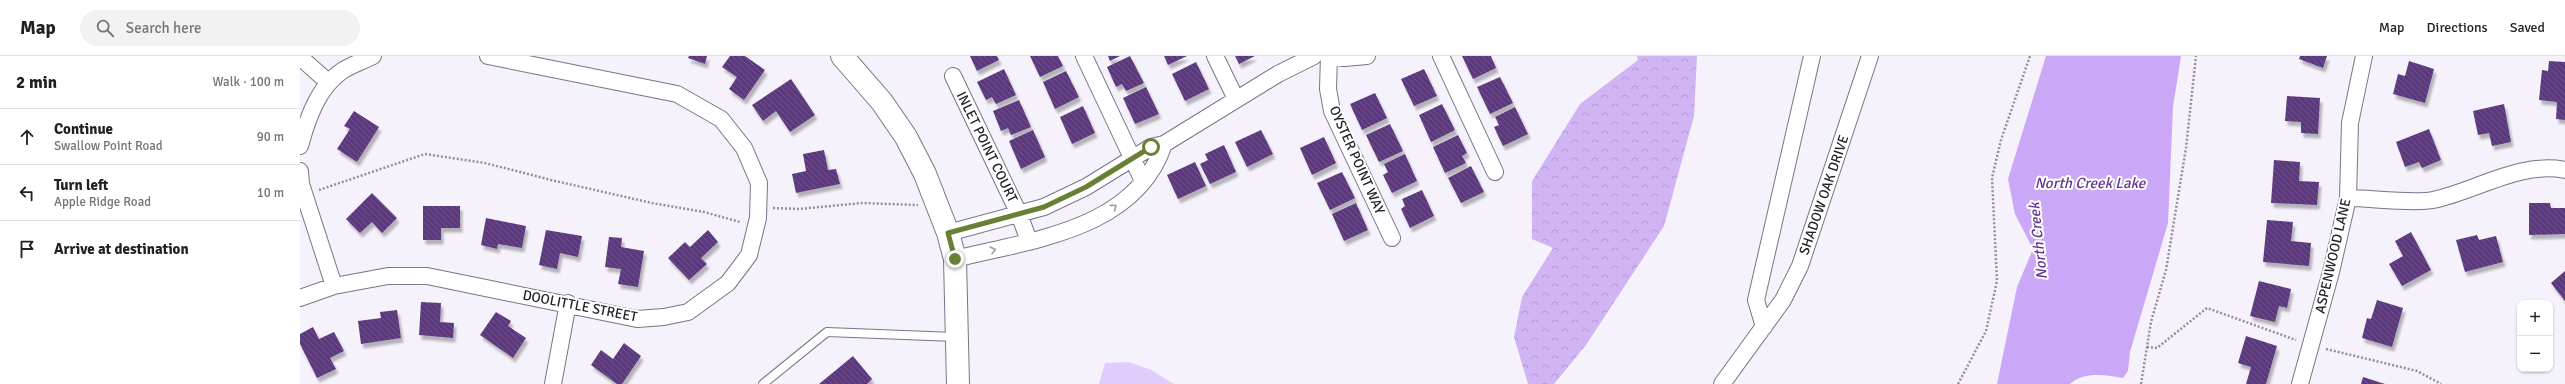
<!DOCTYPE html>
<html lang="en">
<head>
<meta charset="utf-8">
<style>
	body { margin:0; font-family:Signika,sans-serif; background:#f2f2f2; color:#202124 }
	.controls { position:absolute; right:12px; bottom:12px; display:grid; overflow:hidden; border-radius:8px; box-shadow:0 1px 3px #0004 }
	.controls button { width:36px; height:36px; display:grid; place-items:center; padding:0; border:0; border-bottom:1px solid #e0e0e0; background:#fff; color:#202124; font:20px sans-serif }
	.stop { position:absolute; width:12px; height:12px; margin:-9px; border:3px solid #688033; border-radius:50%; background:#fff }
	.stop.end { background:#688033; border-color:#fff; box-shadow:0 1px 4px #0008 }
	.list { margin:0; padding:0; list-style:none }
	h2 { display:flex; justify-content:space-between; align-items:center; height:52px; margin:0; padding:0 16px; font-size:17px }
	h2 small { font-size:13px; font-weight:400; color:#757577 }
	.list li { display:grid; grid-template-columns:26px 1fr auto; gap:12px; align-items:center; box-sizing:border-box; height:56px; padding:0 16px; border-top:1px solid #e0e0e0 }
	.list b { display:block; font-size:15px; white-space:nowrap }
	.list p { margin:0; font-size:13px; white-space:nowrap; color:#757577 }
	.list em { font-size:13px; font-style:normal; color:#757577 }
	.icon { flex:none; width:22px; height:22px; fill:none; stroke:currentColor; stroke-width:2; stroke-linecap:round; stroke-linejoin:round }
	.map { position:relative; flex:none; width:2265px; height:328px; overflow:hidden }
	header { display:flex; align-items:center; gap:24px; box-sizing:border-box; height:56px; padding:0 20px; background:#fff; border-bottom:1px solid #e0e0e0 }
	header strong { font-size:19px }
	nav { display:flex; gap:22px; margin-inline-start:auto; font-size:14px }
	.search { width:280px; height:36px; background:#f2f2f2; display:flex; align-items:center; gap:10px; box-sizing:border-box; padding:0 14px; border-radius:22px; color:#757577; font-size:15px }
	main { display:flex }
	aside { flex:1; background:#fff }
	.map>svg:first-child { display:block }
	.grass { fill:#e1cdfc }
	.forest { fill:url(#forest-crowns) }
	.water { fill:#cba7f7 }
	.building { fill:url(#building-back-hatch); filter:url(#shadow) }
	.lines { fill:none; stroke-linecap:round; stroke-linejoin:round }
	.lane-casing { stroke:#7c7289; stroke-width:10 }
	.street-casing { stroke:#7c7289; stroke-width:18 }
	.secondary-casing { stroke:#7c7289; stroke-width:24 }
	.path { stroke:#938f99; stroke-width:2.5; stroke-dasharray:2 2; stroke-linecap:butt }
	.lane { stroke:#fff; stroke-width:8 }
	.street { stroke:#fff; stroke-width:16 }
	.secondary { stroke:#fff; stroke-width:22 }
	.oneway { stroke:#9d9ca0 }
	.route { stroke:#688033; stroke-width:5 }
	.labels { text-anchor:middle; dominant-baseline:central; stroke-width:4; stroke-linejoin:round; paint-order:stroke }
	.street-label { font-size:14px; fill:#26222b; stroke:#fff }
	.water-label { font-size:15px; font-style:italic; fill:#643591; stroke:#fff }
</style>
</head>
<body>
<header>
<strong>Map</strong>
<div class="search"><svg class="icon" aria-label="search" viewBox="0 0 24 24"><circle cx="10" cy="10" r="6"/><path d="M15 15l6 6"/></svg>Search here</div>
<nav><a>Map</a><a>Directions</a><a>Saved</a></nav>
</header>
<main>
<aside>
<h2>2 min<small>Walk · 100 m</small></h2>
<ul class="list">
<li><svg class="icon" aria-label="ahead" viewBox="0 0 24 24"><path d="M12 20V5M6 11l6-6 6 6"/></svg><div><b>Continue</b><p>Swallow Point Road</p></div><em>90 m</em></li>
<li><svg class="icon" aria-label="left" viewBox="0 0 24 24"><path d="M17 20v-9H6M10 6l-5 5 5 5"/></svg><div><b>Turn left</b><p>Apple Ridge Road</p></div><em>10 m</em></li>
<li><svg class="icon" aria-label="arrive" viewBox="0 0 24 24"><path d="M6 21V4h12l-3 4 3 4H6"/></svg><div><b>Arrive at destination</b></div></li>
</ul>
</aside>
<div class="map">
<svg width="2265" height="328" viewBox="0 0 2265 328">
	<defs>
		<pattern id="forest-crowns" width="20" height="18" patternUnits="userSpaceOnUse"><rect width="20" height="18" fill="#d0b4f4"/><path d="M2 6a3 3 0 1 1 6 0M12 15a3 3 0 1 1 6 0" fill="none" stroke="#b29ad1"/></pattern>
		<pattern id="building-back-hatch" width="6" height="6" patternUnits="userSpaceOnUse"><rect width="6" height="6" fill="#5b397f"/><path d="M-1 5l2 2M0 0l6 6M5-1l2 2" fill="none" stroke="#6f538c"/></pattern>
		<filter id="shadow"><feDropShadow dx="2.5" dy="4.5" stdDeviation="1" flood-color="#0004"/></filter>
	</defs>
	<rect width="100%" height="100%" fill="#f6f2fc"/>
	<path class="grass" d="M829,306l22,8 23,14h-75l6,-21z"/>
	<path class="forest" d="M1337,0h60l-3,60 -30,110 -78,119 -32,39h-26l-14,-47 8,-40 31,-49 -21,-9v-58l48,-77 58,-44z"/>
	<path class="water" d="M1746,0h135l-8,51 -5,116 -38,129 -2,19 -5,7c-16,-3 -40,-7 -53,6h-73l20,-97 16,-38 -18,-35 -7,-35z"/>
	<path class="building" d="M389,0h18l-2,8 -17,-6z
		M430,0h15l20,14 -21,30 -15,-11 8,-12 -15,-10z
		M670,0h27l2,4 -22,11z
		M730,0h28l5,10 -23,11z
		M808,0h12l-10,5z
		M830,0l14,27 -18,8 -4,-7 -6,3 -9,-20z
		M864,0h23l-19,9z
		M935,0h20l-16,8z
		M1162,0h29l5,12 -23,11z
		M2000,0h27l-4,12 -24,-9z
		M2109,5l25,8 -9,34 -32,-9 5,-20 7,2z
		M2249,5l16,1v58l-9,-1 1,-17 -18,-2 3,-30 6,1z
		M896,6l13,27 -24,12 -13,-27z
		M704,13l12,26 -20,9 -4,-7 -6,3 -9,-18z
		M1124,13l13,27 -23,10 -13,-27z
		M766,15l13,26 -24,12 -12,-27z
		M1200,21l13,26 -23,11 -13,-27z
		M491,23l24,36 -25,17 -14,-21 -13,10 -11,-16z
		M846,31l13,27 -24,10 -12,-26z
		M1075,37l12,25 -25,12 -12,-26z
		M1987,40l33,2 -2,36 -17,-1v-11l-16,-1z
		M719,44l12,27 -20,8 -3,-7 -7,3 -8,-20z
		M1142,48l13,26 -24,12 -12,-27z
		M2204,48l7,38 -19,4 -3,-13 -11,2 -5,-24z
		M783,50l12,27 -23,11 -12,-27z
		M1215,51l13,27 -25,12 -9,-19 5,-2 -4,-8z
		M54,55l25,16 -22,35 -20,-13 13,-20 -6,-3z
		M1090,68l13,27 -24,11 -13,-27z
		M2129,73l12,31 -19,8 -3,-6 -14,5 -9,-25z
		M733,74l12,27 -24,12 -12,-28z
		M961,74l12,24 -26,13 -12,-25z
		M1158,79l9,18 -5,3 4,7 -21,10 -12,-26z
		M1024,81l12,26 -24,12 -12,-27z
		M924,89l12,27 -26,12 -10,-20 8,-4 -3,-6z
		M524,94l4,20 8,-1 4,15 -44,9 -4,-19 14,-3 -3,-17z
		M1105,98l12,27 -25,12 -9,-18 5,-3 -4,-8z
		M1974,104l26,2 -1,19 20,1 -2,23 -46,-2z
		M895,106l11,24 -28,13 -11,-24z
		M1171,110l13,26 -23,11 -13,-25z
		M1042,116l13,26 -25,12 -13,-27z
		M1122,134l12,26 -24,12 -9,-19 4,-3 -3,-7z
		M72,137l25,25 -15,15 -10,-11 -12,11 -14,-14z
		M1056,147l12,27 -24,11 -12,-27z
		M2229,147h21l1,5h14v26l-36,1z
		M123,150h37v22h-19v12h-18z
		M186,162l40,8 -4,22 -24,-4 -1,5 -16,-4z
		M1967,164l26,2 -2,19 20,2 -2,23 -46,-4z
		M246,174l36,6 -4,21 -18,-4 -3,16 -18,-4z
		M408,174l10,12 -17,16 6,6 -18,16 -21,-22 17,-16 5,5z
		M2111,176l20,38 -29,16 -13,-22 14,-8 -8,-15z
		M2177,179l2,5 17,-4 7,26 -38,10 -9,-32z
		M309,181l13,1 -1,9 23,4 -6,36 -20,-3 3,-15 -16,-2z
		M2265,215v30l-14,-18z
		M1959,225l32,8 -4,19 -8,-2 -4,16 -25,-6z
		M2077,244l26,8 -11,39 -30,-9 5,-20 4,1z
		M121,246l20,1 -1,19 14,1 -1,15 -34,-3z
		M97,254l4,28 -40,6 -3,-23 23,-3 -1,-6z
		M196,256l15,9 -3,5 18,12 -13,20 -33,-23z
		M13,271l6,12 15,-7 10,19 -14,7 6,11 -19,9 -17,-34v-10z
		M1946,280l31,10 -11,38h-20l5,-17 -13,-4z
		M324,287l17,13 -19,28h-5l-26,-19 10,-15 12,9z
		M553,300l19,23 -5,5h-48z
		M2063,321l22,7h-24z"/>
	<g class="lines">
		<g class="lane-casing">
			<path id="lane" d="M463,328l64,-52 128,5"/>
		</g>
		<g class="street-casing">
			<path id="street" d="M784,0l59,125
				M915,0l21,43
				M1029,0l-1,33 4,22 60,127
				M1032,0l12,2 23,-2
				M1141,0l54,116
				M0,1l29,26
				M653,20l66,138 10,27
				M0,90c7,-26 18,-59 42,-75 9,-6 21,-10 31,-15
				M0,115l1,13 33,102
				M2048,142c21,0 66,6 85,2 43,-9 87,-39 132,-30
				M648,177l96,-26 42,-20 65,-40 13,-3 114,-70 36,-18
				M655,203c75,-19 181,-29 209,-115
				M0,242l34,-12 54,-10h39l210,43 27,-2 24,-5 40,-29 21,-28 9,-37 1,-35 -15,-35 -23,-29 -44,-25 -189,-38
				M1464,271l-8,-27 56,-244
				M253,328l15,-81
				M1422,328l61,-84 17,-34 70,-210
				M2000,328l31,-112 17,-74 2,-75 14,-67"/>
		</g>
		<g class="secondary-casing">
			<path id="secondary" d="M542,0l40,46 24,35 19,37 23,59 7,26 3,125"/>
		</g>
		<path class="path" d="M19,134l106,-36 60,9 66,17 101,23 52,9 36,10
			M473,152l26,1 63,-6 56,2
			M1847,291l10,1 50,-40 89,32
			M2026,293l91,22 24,13
			M1658,328l28,-53 11,-50 -5,-103 9,-38 29,-84
			M1841,328l10,-62 15,-52 20,-122 10,-92"/>
		<use href="#lane" class="lane"/>
		<use href="#street" class="street"/>
		<use href="#secondary" class="secondary"/>
	</g>
	<defs><path id="oneway-chevron" d="M-2-3.5L2.5 0L-2 3.5" fill="none" stroke-width="1.6" stroke-linecap="round" stroke-linejoin="round"/></defs>
	<g class="oneway">
		<use href="#oneway-chevron" transform="translate(814 151) rotate(-37)"/>
		<use href="#oneway-chevron" transform="translate(693 194) rotate(-14)"/>
	</g>
	<g class="lines">
		<path class="route" d="M655,203l-7,-26 96,-26 42,-20 65,-40"/>
	</g>
	<g class="labels">
		<g class="street-label">
			<text transform="translate(687 91) rotate(64)">INLET POINT COURT</text>
			<text transform="translate(1057 104) rotate(66)">OYSTER POINT WAY</text>
			<text transform="translate(1524 139) rotate(-71)">SHADOW OAK DRIVE</text>
			<text transform="translate(2033 200) rotate(-77)">ASPENWOOD LANE</text>
			<text transform="translate(280 250) rotate(11)">DOOLITTLE STREET</text>
		</g>
		<g class="water-label">
			<text x="1790" y="127">North Creek Lake</text>
			<text transform="translate(1738 185) rotate(-96)">North Creek</text>
		</g>
	</g>
</svg>
<div class="controls">
<button>+</button>
<button>−</button>
</div>
<div class="stop" style="left:851px;top:91px"></div>
<div class="stop end" style="left:655px;top:203px"></div>
</div>
</main>
</body>
</html>
